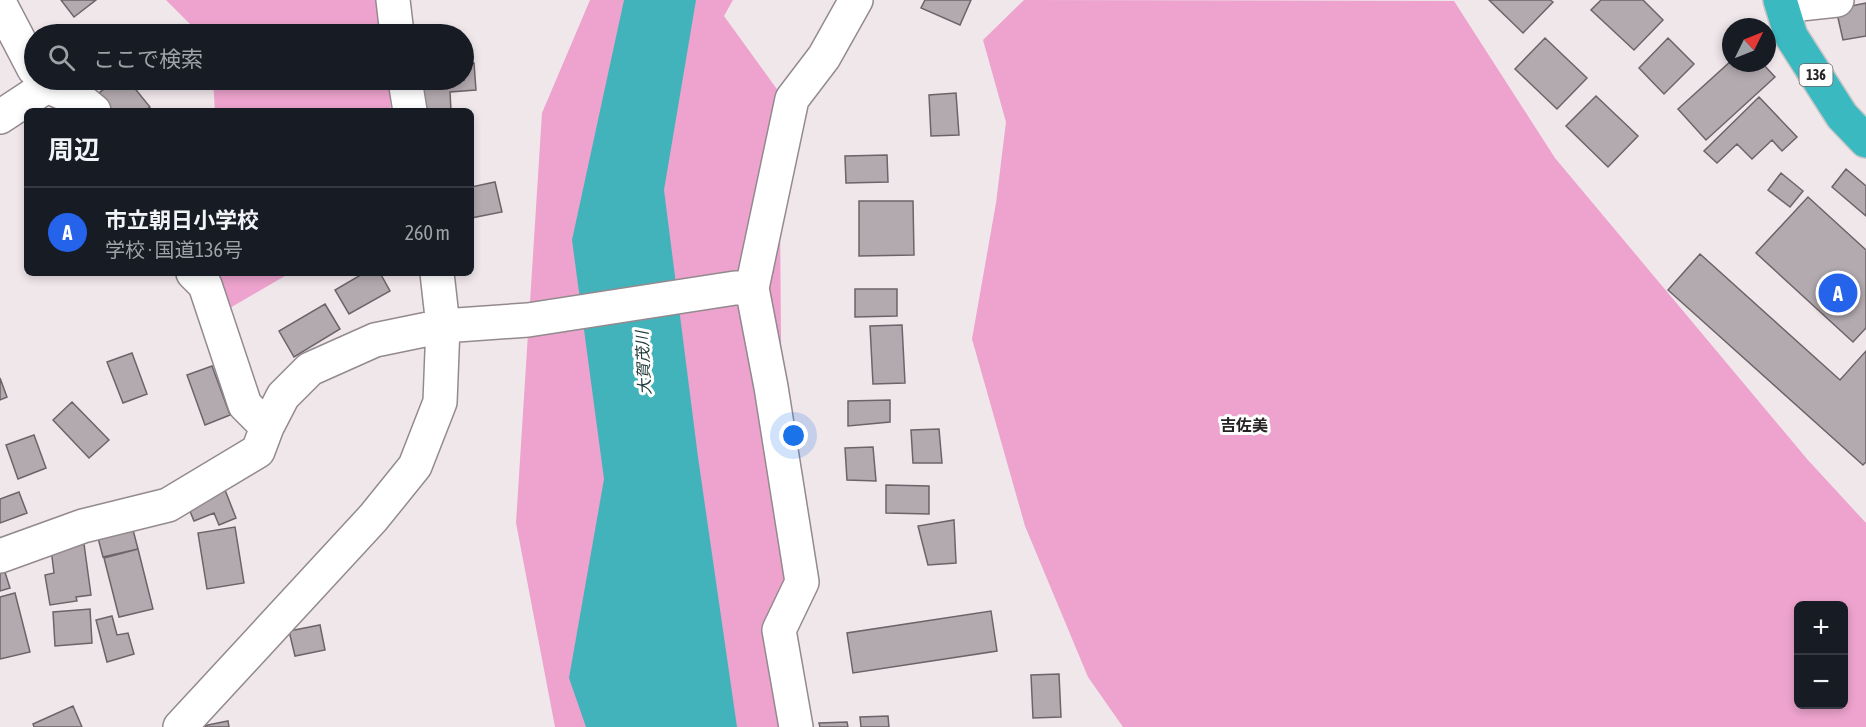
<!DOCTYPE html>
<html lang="ja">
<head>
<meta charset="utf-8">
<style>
	body { margin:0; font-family:"Asap Condensed","Noto Sans JP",sans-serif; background:#242831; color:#f1f3f6 }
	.controls { position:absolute; right:18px; bottom:18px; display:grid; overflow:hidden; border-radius:9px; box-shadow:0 3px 9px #0003 }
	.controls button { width:54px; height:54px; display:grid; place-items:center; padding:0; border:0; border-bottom:2px solid #363941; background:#171b24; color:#f1f3f6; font:30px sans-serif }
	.compass { position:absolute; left:1722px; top:18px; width:54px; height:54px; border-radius:50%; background:#171b24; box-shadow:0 3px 9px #0003; rotate:47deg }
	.you { position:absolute; left:794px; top:436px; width:21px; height:21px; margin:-15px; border:4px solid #fff; border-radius:50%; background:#1a73e8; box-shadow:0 0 0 9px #1a73e833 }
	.badge { display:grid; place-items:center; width:39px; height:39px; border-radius:50%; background:#2563eb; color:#fff; font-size:20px; font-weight:700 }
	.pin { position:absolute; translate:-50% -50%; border:3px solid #fff; box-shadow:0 2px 6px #0006 }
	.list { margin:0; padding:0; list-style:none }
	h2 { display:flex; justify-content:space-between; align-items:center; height:78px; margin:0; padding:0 24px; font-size:26px }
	h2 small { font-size:20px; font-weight:400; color:#9ea1a6 }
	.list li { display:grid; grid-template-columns:39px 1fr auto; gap:18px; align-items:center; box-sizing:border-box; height:90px; padding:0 24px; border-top:2px solid #363941 }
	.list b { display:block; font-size:22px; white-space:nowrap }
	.list p { margin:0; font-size:20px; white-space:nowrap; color:#9ea1a6 }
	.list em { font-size:20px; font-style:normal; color:#9ea1a6 }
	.icon { flex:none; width:33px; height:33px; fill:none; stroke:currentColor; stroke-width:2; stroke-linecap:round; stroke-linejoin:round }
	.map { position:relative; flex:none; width:1866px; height:727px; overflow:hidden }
	.search { position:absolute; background:#171b24; box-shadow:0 3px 9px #0003; left:24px; top:24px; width:450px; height:66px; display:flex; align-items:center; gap:15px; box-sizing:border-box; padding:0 21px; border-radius:33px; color:#9ea1a6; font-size:22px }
	.panel { position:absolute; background:#171b24; box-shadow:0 3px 9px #0003; left:24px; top:108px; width:450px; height:168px; border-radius:9px }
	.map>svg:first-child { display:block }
	.green { fill:#eda3cd; fill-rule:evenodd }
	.water { fill:#43b3bb }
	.building { fill:#b3aaaf; stroke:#6c6469; stroke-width:1.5 }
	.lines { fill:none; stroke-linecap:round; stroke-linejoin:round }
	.minor-casing { stroke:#938a8f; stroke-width:36 }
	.highway-casing { stroke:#c7c6c6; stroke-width:36 }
	.minor { stroke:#fff; stroke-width:33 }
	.highway { stroke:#3bb9c0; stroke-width:33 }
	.labels { text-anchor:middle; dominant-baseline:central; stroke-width:6; stroke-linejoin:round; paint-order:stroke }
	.shield { fill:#fff; stroke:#676566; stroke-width:1.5 }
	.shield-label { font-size:14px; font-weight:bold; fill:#262324 }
	.water-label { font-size:16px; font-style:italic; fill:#213a3b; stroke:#fff }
	.neighbourhood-label { font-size:16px; font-weight:bold; fill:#262324; stroke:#fff }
</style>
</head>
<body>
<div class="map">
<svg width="1866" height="727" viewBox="0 0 1866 727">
	<rect width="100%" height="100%" fill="#f0e7eb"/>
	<path class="green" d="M166,0h217l3,34h-186z
		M590,0h143l-9,16 55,76 3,365 13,270h-240l-39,-204 26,-410z
		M1024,0l430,1 101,157 252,301 59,64v204h-743l-35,-50 -63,-151 -53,-187 24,-136 10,-81 -23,-82zM1798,606h46v98h-46z
		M213,80h176l2,31h-176z
		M221,273h69l-67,39z"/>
	<path class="water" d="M624,0h72l-32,190 34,267 39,270h-151l-17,-49 35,-199 -32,-239z"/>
	<path class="building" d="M61,0h35l-22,17z
		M925,0h46l-11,25 -39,-17z
		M1489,0h61l3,2 -30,31z
		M1601,0h42l20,20 -29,30 -43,-40z
		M1866,3v33l-23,4 -7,-31z
		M1545,38l42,40 -30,31 -42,-40z
		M1668,38l26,26 -30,30 -25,-26z
		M1731,61v2h31l13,14 -69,63 -28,-31z
		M474,63l2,27 -26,2 1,19h-30l-2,-31h45v-16z
		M116,80h12l22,27 -6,4h-31l-14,-18z
		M956,93l3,42 -28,1 -2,-41z
		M1596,96l42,40 -30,31 -42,-41z
		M1759,97l38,40 -15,14 -10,-11 -20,19 -15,-15 -20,19 -13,-12z
		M887,155l1,27 -42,1 -1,-27z
		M1846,169l20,17v30l-34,-29z
		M1781,173l22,18 -13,16 -22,-17z
		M495,182l7,30 -31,6v-31z
		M1808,197l58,53v78l-13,14 -97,-89z
		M859,201h54l1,54 -55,1z
		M1700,254l140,126 26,-29v111l-3,3 -195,-175z
		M364,273h16l10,18 -41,23 -14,-24z
		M855,289h42v27l-42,1z
		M325,304l15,25 -46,28 -15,-26z
		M902,325l3,58 -32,1 -3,-58z
		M132,353l15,41 -24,9 -16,-41z
		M212,366l18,49 -25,10 -18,-50z
		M0,378l7,19 -7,3z
		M890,400v22l-42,4v-25z
		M72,402l37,38 -20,18 -36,-38z
		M939,429l3,34h-29l-2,-33z
		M34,435l12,33 -28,11 -12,-34z
		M873,447l3,34 -29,-1 -2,-32z
		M886,485l43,1v28l-43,-1z
		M225,490l11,28 -17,7 -5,-12 -20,8 -7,-17z
		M19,492l8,21 -27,10v-24z
		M954,520l2,43 -28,2 -10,-39z
		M132,526l6,23 -35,8 -6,-23z
		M235,527l9,56 -37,6 -9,-56z
		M84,544l7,51 -15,2 1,4 -27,4 -5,-30 9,-2 -3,-24z
		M138,549l15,60 -34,8 -15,-59z
		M3,566l7,22 -10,3v-24z
		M15,593l15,59 -30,7v-62z
		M90,609l2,34 -37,3 -2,-34z
		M991,611l6,40 -144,22 -6,-40z
		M112,616l5,19 11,-2 6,21 -27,8 -11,-42z
		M320,625l5,25 -30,6 -6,-25z
		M1059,674l2,43 -28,1 -2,-43z
		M73,706l9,21h-48l-1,-3z
		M888,716l1,11h-28l-1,-10z
		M228,721l1,6h-31z
		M847,722l1,5h-28l-1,-4z"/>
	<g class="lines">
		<g class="minor-casing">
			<path id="minor" d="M393,0l4,34
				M0,4l34,65
				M1782,6l55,-6
				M405,80l5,31
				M0,117l47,-31 36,16 11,9
				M193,273l12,12 40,120 22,22
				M0,556l83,-30 85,-21 90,-54 9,-24 16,-31 27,-27 65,-29 68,-14 85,-6 207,-32h17
				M180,727l193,-209 42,-52 25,-64 3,-76 -6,-53
				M796,727l-17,-97 23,-48 -31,-195 -19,-99 40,-189 32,-42 32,-57"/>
		</g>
		<g class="highway-casing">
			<path id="highway" d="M1780,0l11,36 51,80 24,25"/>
		</g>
		<use href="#minor" class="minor"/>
		<use href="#highway" class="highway"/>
	</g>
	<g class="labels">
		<rect class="shield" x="1799.5" y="64" width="33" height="22" rx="4.5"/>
		<g class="shield-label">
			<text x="1816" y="75">136</text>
		</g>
		<g class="water-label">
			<text transform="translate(643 363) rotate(-93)">大賀茂川</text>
		</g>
		<g class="neighbourhood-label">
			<text x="1244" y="425">吉佐美</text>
		</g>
	</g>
</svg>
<div class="controls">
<button>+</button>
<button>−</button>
</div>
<svg class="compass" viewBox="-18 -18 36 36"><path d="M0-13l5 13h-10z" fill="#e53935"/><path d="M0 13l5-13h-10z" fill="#9ea1a6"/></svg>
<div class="you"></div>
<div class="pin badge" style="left:1838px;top:293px">A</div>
<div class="search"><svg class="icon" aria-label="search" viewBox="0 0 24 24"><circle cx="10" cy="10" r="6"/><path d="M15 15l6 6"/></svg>ここで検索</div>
<section class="panel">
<h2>周辺<small></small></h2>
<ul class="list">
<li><span class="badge">A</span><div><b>市立朝日小学校</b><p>学校 · 国道136号</p></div><em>260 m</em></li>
</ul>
</section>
</div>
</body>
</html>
